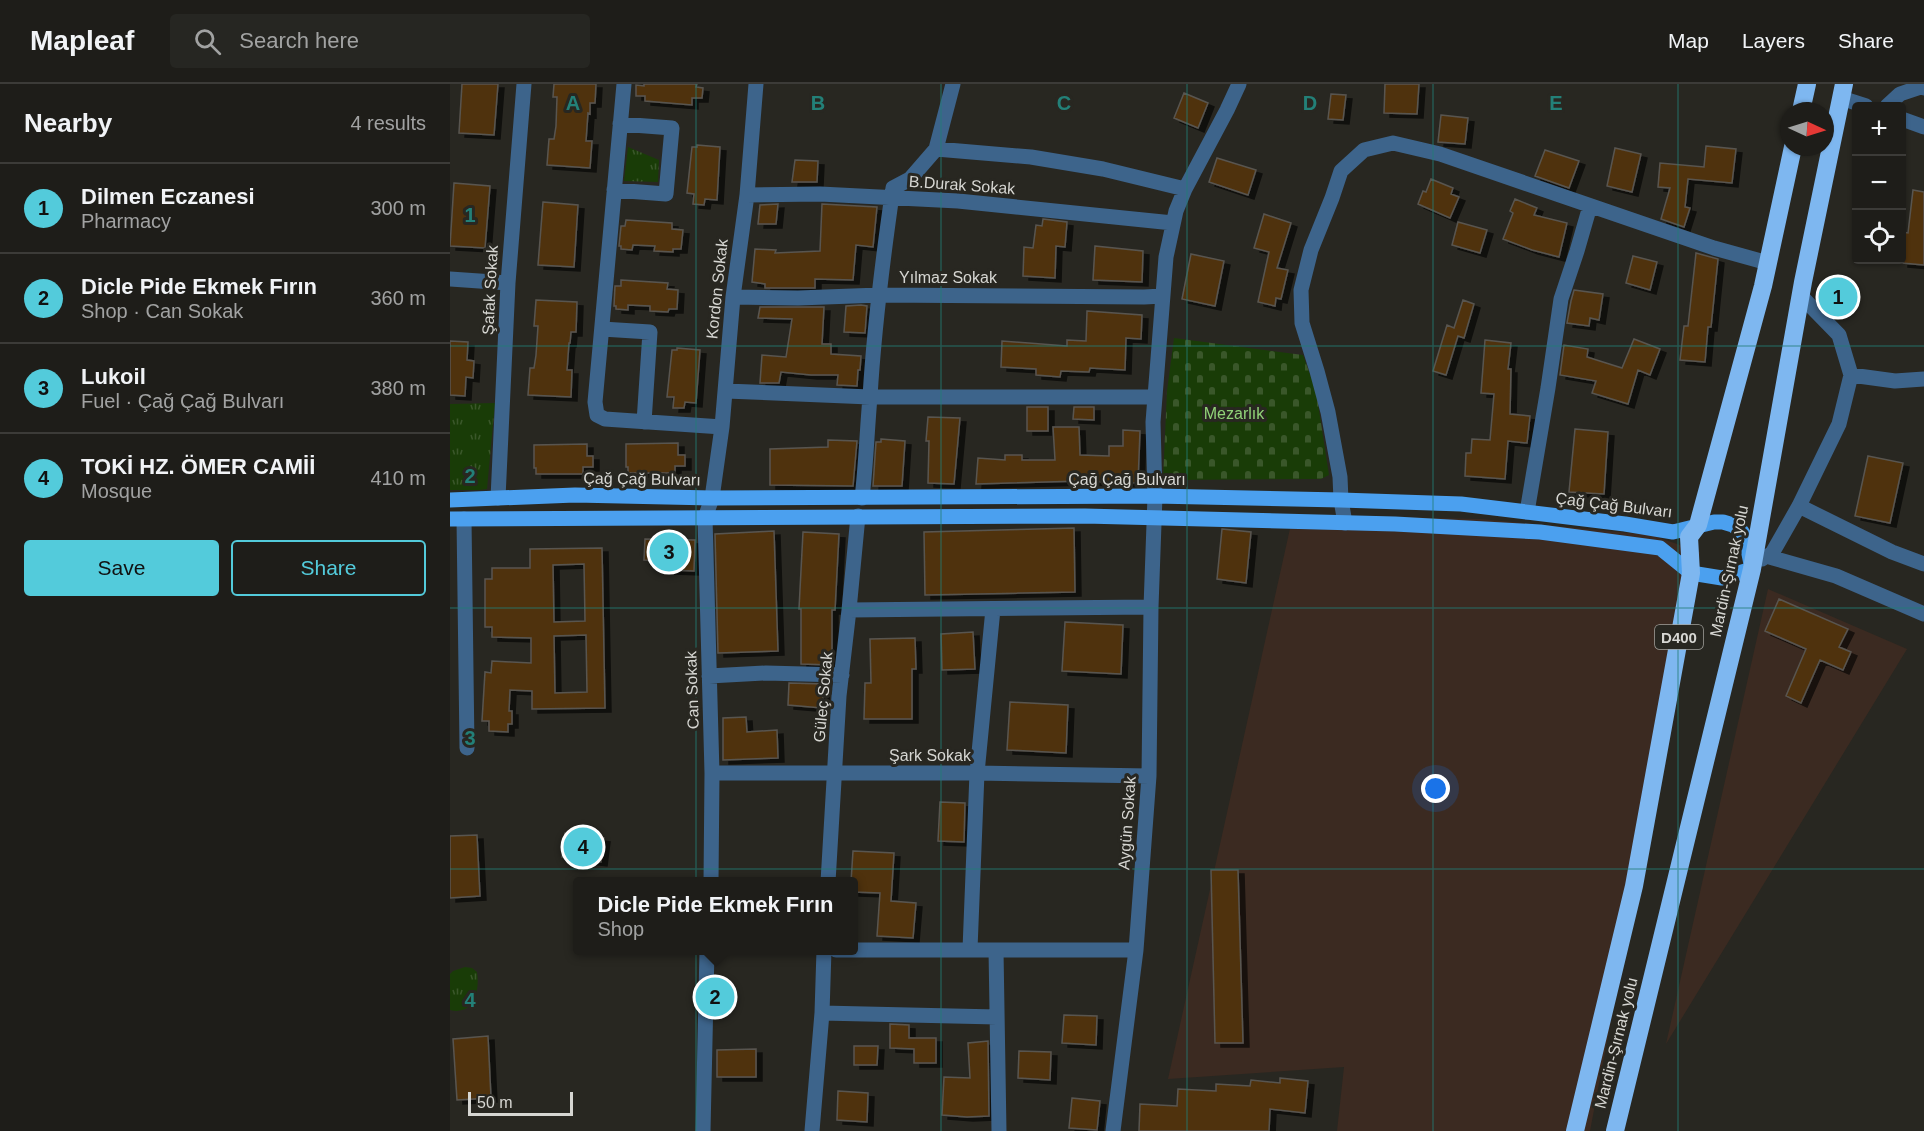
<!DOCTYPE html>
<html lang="en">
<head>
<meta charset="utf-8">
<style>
	body { margin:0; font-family:Arial,sans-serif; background:#262622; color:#f1f3f6 }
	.controls { position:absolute; right:18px; top:18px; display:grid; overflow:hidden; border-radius:6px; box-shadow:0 2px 4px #0004 }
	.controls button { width:54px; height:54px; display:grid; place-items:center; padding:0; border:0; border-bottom:2px solid #3c3b38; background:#1e1d19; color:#f1f3f6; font:30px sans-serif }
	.compass { position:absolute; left:1330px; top:18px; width:54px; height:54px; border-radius:50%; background:#1e1d19; box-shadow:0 2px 4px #0004; rotate:94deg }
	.scale { position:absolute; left:18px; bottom:15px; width:105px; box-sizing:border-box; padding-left:6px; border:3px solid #d6d6d2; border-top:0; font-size:16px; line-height:21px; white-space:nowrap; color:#d6d6d2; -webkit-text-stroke:4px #282721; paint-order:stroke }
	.you { position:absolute; left:986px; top:705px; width:21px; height:21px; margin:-15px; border:4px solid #fff; border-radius:50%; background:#1a73e8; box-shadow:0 0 0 9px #1a73e833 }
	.badge { display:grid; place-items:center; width:39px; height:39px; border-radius:50%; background:#53cbdb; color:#111; font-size:20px; font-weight:700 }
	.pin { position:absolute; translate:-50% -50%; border:3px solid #fff; box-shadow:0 2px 6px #0006 }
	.popup { position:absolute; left:123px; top:793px; width:285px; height:78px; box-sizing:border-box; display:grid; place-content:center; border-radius:6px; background:#1e1d19; filter:drop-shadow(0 2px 4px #0005); font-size:20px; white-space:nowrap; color:#a1a2a2 }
	.popup b { font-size:22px; color:#f1f3f6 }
	.popup::after { content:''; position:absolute; left:50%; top:100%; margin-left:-12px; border:12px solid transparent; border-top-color:#1e1d19 }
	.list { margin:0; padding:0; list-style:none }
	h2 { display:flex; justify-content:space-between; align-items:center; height:78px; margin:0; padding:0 24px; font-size:26px }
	h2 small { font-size:20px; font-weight:400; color:#a1a2a2 }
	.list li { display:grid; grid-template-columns:39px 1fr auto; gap:18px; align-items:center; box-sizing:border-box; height:90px; padding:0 24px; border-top:2px solid #3c3b38 }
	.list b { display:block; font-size:22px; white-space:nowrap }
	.list p { margin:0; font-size:20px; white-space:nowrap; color:#a1a2a2 }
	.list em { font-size:20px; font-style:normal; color:#a1a2a2 }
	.actions { display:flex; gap:12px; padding:18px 24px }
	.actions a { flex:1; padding:14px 0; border:2px solid #53cbdb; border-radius:6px; text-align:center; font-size:21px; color:#53cbdb }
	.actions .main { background:#53cbdb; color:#111 }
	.icon { flex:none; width:33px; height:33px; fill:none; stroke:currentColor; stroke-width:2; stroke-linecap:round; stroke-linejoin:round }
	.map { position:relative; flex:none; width:1474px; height:1047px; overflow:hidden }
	header { display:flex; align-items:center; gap:36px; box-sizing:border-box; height:84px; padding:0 30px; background:#1e1d19; border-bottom:2px solid #3c3b38 }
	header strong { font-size:28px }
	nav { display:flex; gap:33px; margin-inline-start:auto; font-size:21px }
	.search { width:420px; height:54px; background:#262622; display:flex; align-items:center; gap:15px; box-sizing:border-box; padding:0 21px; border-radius:6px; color:#a1a2a2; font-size:22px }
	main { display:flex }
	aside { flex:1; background:#1e1d19 }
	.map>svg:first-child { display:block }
	.industrial { fill:#3b2a21 }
	.cemetery { fill:url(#cemetery-stones) }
	.park { fill:url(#park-tufts) }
	.building { fill:#50330d; stroke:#595550; stroke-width:1.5; fill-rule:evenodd; filter:url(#shadow) }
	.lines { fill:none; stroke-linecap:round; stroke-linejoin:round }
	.minor { stroke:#3d648b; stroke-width:15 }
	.major { stroke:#4ba0ef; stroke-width:15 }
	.highway { stroke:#7eb7f0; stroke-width:18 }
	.grid { fill:none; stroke:#238078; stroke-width:1.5; stroke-opacity:0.55 }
	.labels { text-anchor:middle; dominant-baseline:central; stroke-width:6; stroke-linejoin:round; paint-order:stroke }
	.shield { fill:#282721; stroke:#a2a29d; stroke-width:1.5 }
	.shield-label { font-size:15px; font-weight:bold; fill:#d6d6d2 }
	.street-label { font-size:16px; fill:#d6d6d2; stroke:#282721 }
	.park-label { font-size:16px; fill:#91d378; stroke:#282721 }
	.grid-label { font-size:20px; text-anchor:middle; font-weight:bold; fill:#238078; stroke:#282721; stroke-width:6; stroke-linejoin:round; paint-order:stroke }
</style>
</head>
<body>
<header>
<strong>Mapleaf</strong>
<div class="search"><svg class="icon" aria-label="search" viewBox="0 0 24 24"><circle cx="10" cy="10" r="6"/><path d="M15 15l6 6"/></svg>Search here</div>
<nav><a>Map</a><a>Layers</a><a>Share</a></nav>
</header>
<main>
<aside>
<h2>Nearby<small>4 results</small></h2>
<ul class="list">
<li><span class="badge">1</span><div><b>Dilmen Eczanesi</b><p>Pharmacy</p></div><em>300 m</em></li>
<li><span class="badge">2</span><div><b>Dicle Pide Ekmek Fırın</b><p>Shop · Can Sokak</p></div><em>360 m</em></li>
<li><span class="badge">3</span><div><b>Lukoil</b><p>Fuel · Çağ Çağ Bulvarı</p></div><em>380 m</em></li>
<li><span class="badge">4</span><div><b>TOKİ HZ. ÖMER CAMİİ</b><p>Mosque</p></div><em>410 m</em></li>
</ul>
<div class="actions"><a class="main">Save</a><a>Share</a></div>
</aside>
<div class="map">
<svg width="1474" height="1047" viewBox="0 0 1474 1047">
	<defs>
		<pattern id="cemetery-stones" width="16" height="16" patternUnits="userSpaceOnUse" patternTransform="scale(1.5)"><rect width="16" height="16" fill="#193c07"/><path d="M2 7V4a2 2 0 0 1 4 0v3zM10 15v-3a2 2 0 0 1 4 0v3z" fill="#3a572a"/></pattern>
		<pattern id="park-tufts" width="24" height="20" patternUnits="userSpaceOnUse" patternTransform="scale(1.5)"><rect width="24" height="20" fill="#193c07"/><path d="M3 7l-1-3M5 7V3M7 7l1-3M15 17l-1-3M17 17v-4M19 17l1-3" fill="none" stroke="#3a572a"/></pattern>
		<filter id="shadow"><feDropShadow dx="6" dy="4" stdDeviation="0" flood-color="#0009"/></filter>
	</defs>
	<rect width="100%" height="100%" fill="#282721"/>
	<path class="industrial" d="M843,431l188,4 170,16 49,17 -110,579h-253l7,-64 -176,12z
		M1318,505l139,60 -241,395z"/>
	<path class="cemetery" d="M724,254l129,17 13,36 13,84 -8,4 -158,1 4,-89z"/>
	<path class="park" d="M178,63l31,13 -1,22 -34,-1z
		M45,319l-8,86 -8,1h-29v-86z
		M15,883l7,1 5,4c3,19 -3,44 -27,38v-36l3,-3z"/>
	<path class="building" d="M12,0h36l-4,51 -35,-2z
		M104,0h42l-1,19h-5v11l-2,-1 -2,28h6l-2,27 -43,-3 2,-26h5l2,-13 1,-29h-4z
		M194,0h53l-1,3 7,1 -1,10h-10v7l-47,-4v-5h-9v-11l8,1z
		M935,0h34l-2,30 -33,-1z
		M734,9l24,10 -10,25 -24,-10z
		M881,10l15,1 -3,25 -15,-1z
		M991,31l27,3 -3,26 -27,-2z
		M247,61l23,2 -3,53 -12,-1 -1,6 -11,-1 1,-10 -7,-1 5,-46h5z
		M1256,62l30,3 -4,34 -44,-4 -3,28 5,1 -6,19 -23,-8 9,-31 -12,-1 2,-24 44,4z
		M1165,64l26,6 -9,38 -25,-6z
		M1095,66l34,11 -10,27 -34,-12z
		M767,74l39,12 -8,25 -39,-13z
		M345,76l23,1 -1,21h-25z
		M981,95l22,9 -2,6 8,3 -9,21 -32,-14 5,-13 3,1z
		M4,99l36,3 -5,62 -35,-2z
		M1463,106l11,2v73l-22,-2v-31l6,1z
		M1065,115l22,9 -3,7 33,8 -8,34 -27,-7 -29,-11 10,-26 -3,-2z
		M93,118l35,3 -4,62 -36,-2z
		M328,120l-2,20h-18l2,-19z
		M372,120l55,3 -4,40 -17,-2 -3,35 -38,-1v9h-50v-4l-13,-2 3,-33 21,1 -1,3 45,-2z
		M814,130l27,9 -14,45 11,2 -7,29 -5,-1 -1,8 -17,-4 11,-50 -15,-4z
		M593,135l24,3 -2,25 -9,-1 -1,32 -32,-2 1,-29 9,1 3,-23 6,1z
		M176,136l46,3v6l11,1 -2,19h-8v3l-19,-1 1,-5 -22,-1 -1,5 -11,-1v-3h-2l2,-20h4z
		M1008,138l29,8 -7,23 -28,-8z
		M645,162l48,5 -1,31 -49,-2z
		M1246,169l22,6 -7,68h-3l-3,35 -25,-2 4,-34h4z
		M741,170l33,7 -9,45 -33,-7z
		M1183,172l24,6 -7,28 -24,-7z
		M171,196l47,3 -1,6 11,1 -1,19h-8l-1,3 -18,-1v-5l-22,-1v5l-12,-1v-3h-2l1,-20h6z
		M1124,206l29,4 -4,26 -9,-2 -1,8 -22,-3 4,-22z
		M86,216l41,2 -1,30h-5l-1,11h-1l-2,27h5l-1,27 -43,-2 2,-27h4l2,-13 2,-29h-4z
		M1013,216l11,4 -10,34 -6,-2 -12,39 -13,-4 14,-46 7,3z
		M411,221l6,1 -2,27 -21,-1 2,-26z
		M310,223h64l-2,37h9v10l30,2 -1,14h-2l-1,16 -20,-1 1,-10h-27l-30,-3 -2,11h-19l2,-28 24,2 6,-38 -34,-1z
		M637,227l55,4 -1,24 -15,-1 -1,32 -35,-2 -1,4 -28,-1 -1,6 -24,-2v-6l-35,-2 1,-26 65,5v-6l19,1z
		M1184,255l26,10 -10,26 -12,-5 -10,34 -36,-11 4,-12 -36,-6 4,-30 24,4 -1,8 35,11z
		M1035,256l26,3 -3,26h3l-1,45 20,2 -3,27 -19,-2 -3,38 -40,-3 1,-23h5l1,-14 18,1 4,-46 -13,-1z
		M0,257l18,1 -1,18 7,1 -1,17 -7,-1 -1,19 -15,-1z
		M227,264l23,2 -4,53 -11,-1 -1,6h-11l1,-11h-7l5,-47h5z
		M577,323h21v24h-21z
		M624,323h20v13l-21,-1z
		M478,333l32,1 -6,66 -26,-1 1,-42h-3z
		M603,343h26l1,28 29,1v-10h14v-16l17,1 -2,52 -56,-2 -106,3 2,-26 27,2v-5h17v5h33z
		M1125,345l33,3 -4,62 -35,-2z
		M431,355l24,2 -3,45h-29l3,-44h5z
		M378,356l29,1 -4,45 -83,-1v-36l58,-2z
		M228,359v12h7v11h-10v7h-47v-6h-2v-23z
		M137,360v12h6v11h-10v7h-47v-6h-2v-23z
		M1418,372l35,7 -13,60 -35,-7z
		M624,444l1,64 -150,3 -1,-63z
		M772,445l29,3 -5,51 -29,-4z
		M324,447l4,120 -60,2 -3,-119z
		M353,448l36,2 -4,76h-3v55l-31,-1v-55h-2z
		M195,455l50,1 -1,31 -25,-1v-9l-25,-1z
		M152,464l3,160 -73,1v-18l-22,-1 -1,21h3v13h-4v8l-19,-1v-10h-7l3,-49 6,1 1,-12 39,2v-25l-39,-1v-10h-7v-48h7v-11h38v-19zM134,480l1,57 -31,1 -1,-57zM136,551l1,57 -32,1 -1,-57z
		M1329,515l69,30 -9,18 12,5 -8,18 -23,-10 -19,43 -15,-7 20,-47 -41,-18z
		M615,538l58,3 -2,49 -59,-3z
		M523,548l2,37 -33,1 -1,-36z
		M465,554l1,31h-4v50h-48l1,-36h6l-1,-44z
		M339,599l35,1 -2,24 -34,-3z
		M560,618l58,3 -2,48 -59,-3z
		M296,633l1,15 30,-2 1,28 -55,2v-42z
		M490,718l25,1 -1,39 -26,-1z
		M115,749l39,5 -3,24 -39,-5z
		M27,751l3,61 -30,2v-62z
		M403,767l41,2 -3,48 25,2 -3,35 -36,-2 3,-43 -27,-1v-10h-2z
		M761,786h27l5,173h-28z
		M614,931l33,1 -1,29 -34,-2z
		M440,940l19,1v13h27v25h-22v-14l-24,-1z
		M38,952l3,62 -34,2 -4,-61z
		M538,957l1,75 -22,1 -25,-2 2,-38 26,1 -2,-35z
		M404,962h24l-1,19h-23z
		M306,965v28h-39v-27z
		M569,967l32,1 -1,28 -32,-2z
		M830,994l28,3 -3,32 -35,-4 -1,22h-130l1,-27 37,2 1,-17 38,2v-7l34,2 1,-6 29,3z
		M388,1007l30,2 -1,29 -30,-2z
		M622,1014l28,3 -3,29 -28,-2z"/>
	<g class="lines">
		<path class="minor" d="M174,0l-29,318 2,13 8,4 117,8
			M1391,14l25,8
			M1437,22l13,-12 21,-7 3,1
			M1452,35l22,8
			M486,65l95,8 72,12 82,20
			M164,106l52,4 6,-66 -52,-4
			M297,111l73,-1 138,7 215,22
			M0,195l58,4
			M283,213l65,1 82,-3 264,2 19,-1
			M152,245l48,3 -6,90
			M1401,291l44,6 29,-2
			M276,307l144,6h285
			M48,414l10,-215 16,-199
			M412,414c4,-34 5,-67 8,-101 4,-69 13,-140 23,-209l17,-9 26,-30 17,-65
			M1349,422l93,46 32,12
			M1077,428l21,-124 13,-89 16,-48 13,-45
			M14,435l3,229
			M895,439l-4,-23 -1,-23 -12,-65 -11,-41 -15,-48 -1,-33 10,-40 21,-52 9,-27 23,-21 29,-7 47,11 274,94 54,15
			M1320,473l29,-51 40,-82 12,-49 -12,-40 -39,-40
			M1312,475l4,-3 70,20 88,38
			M399,526l302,-3
			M259,592l57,-3 76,2
			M262,689h265l172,3
			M261,798l1,-109 -7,-255 7,-20 10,-71 11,-130 14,-102 9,-111
			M378,798l11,-186 10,-86 9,-94
			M520,865l7,-176 16,-164
			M386,866h300
			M546,866l3,181
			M372,929l175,4
			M253,1047l4,-181
			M362,1047l10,-118 2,-63
			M663,1047l23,-181 13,-174 2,-169 4,-111 -2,-74 13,-165 10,-46 9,-22 42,-79 12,-26"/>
		<path class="major" d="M0,416l125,-5 137,3 443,-2 186,4 120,4 164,20 48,8 41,-10h9l10,3 9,7 4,7 6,30 -30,9 -31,-5 -31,-25 -120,-16 -145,-8 -310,-8 -635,3"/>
		<path class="highway" d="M1351,27l6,-27
			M1125,1047l59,-245 57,-313 -2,-36 9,-12 65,-239 30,-139
			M1165,1047l137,-562 51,-287 41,-198"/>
	</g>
	<path class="grid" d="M246,0v1047M491,0v1047M737,0v1047M983,0v1047M1228,0v1047M0,262h1474M0,524h1474M0,785h1474"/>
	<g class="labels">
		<rect class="shield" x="1205" y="541" width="48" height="24" rx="4.5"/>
		<g class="shield-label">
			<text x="1229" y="553">D400</text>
		</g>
		<g class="street-label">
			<text transform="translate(512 101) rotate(4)">B.Durak Sokak</text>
			<text x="498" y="193">Yılmaz Sokak</text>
			<text transform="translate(267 205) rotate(-84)">Kordon Sokak</text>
			<text transform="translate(40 206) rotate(-87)">Şafak Sokak</text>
			<text transform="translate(192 395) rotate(1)">Çağ Çağ Bulvarı</text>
			<text x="677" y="395">Çağ Çağ Bulvarı</text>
			<text transform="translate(1164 421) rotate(7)">Çağ Çağ Bulvarı</text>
			<text transform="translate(1279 487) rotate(-78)">Mardin-Şırnak yolu</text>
			<text transform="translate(242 606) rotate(-92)">Can Sokak</text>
			<text transform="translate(373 613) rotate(-85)">Güleç Sokak</text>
			<text x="480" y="671">Şark Sokak</text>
			<text transform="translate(677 739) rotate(-86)">Aygün Sokak</text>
			<text transform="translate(1166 959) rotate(-76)">Mardin-Şırnak yolu</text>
		</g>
		<g class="park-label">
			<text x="784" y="329">Mezarlık</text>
		</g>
	</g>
	<g class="grid-label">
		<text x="123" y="26">A</text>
		<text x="368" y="26">B</text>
		<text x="614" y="26">C</text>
		<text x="860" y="26">D</text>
		<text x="1106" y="26">E</text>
		<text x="20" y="138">1</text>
		<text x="20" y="399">2</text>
		<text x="20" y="661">3</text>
		<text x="20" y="923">4</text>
	</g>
</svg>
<div class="controls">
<button>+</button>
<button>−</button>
<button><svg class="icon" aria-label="locate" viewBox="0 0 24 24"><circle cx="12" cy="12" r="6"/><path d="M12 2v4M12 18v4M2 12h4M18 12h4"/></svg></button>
</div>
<svg class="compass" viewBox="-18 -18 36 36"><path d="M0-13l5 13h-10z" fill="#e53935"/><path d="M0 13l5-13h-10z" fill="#a1a2a2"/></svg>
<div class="scale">50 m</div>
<div class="you"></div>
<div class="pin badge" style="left:1388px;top:213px">1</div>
<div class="pin badge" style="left:265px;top:913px">2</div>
<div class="popup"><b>Dicle Pide Ekmek Fırın</b>Shop</div>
<div class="pin badge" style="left:219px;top:468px">3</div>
<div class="pin badge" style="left:133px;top:763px">4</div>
</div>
</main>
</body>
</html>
